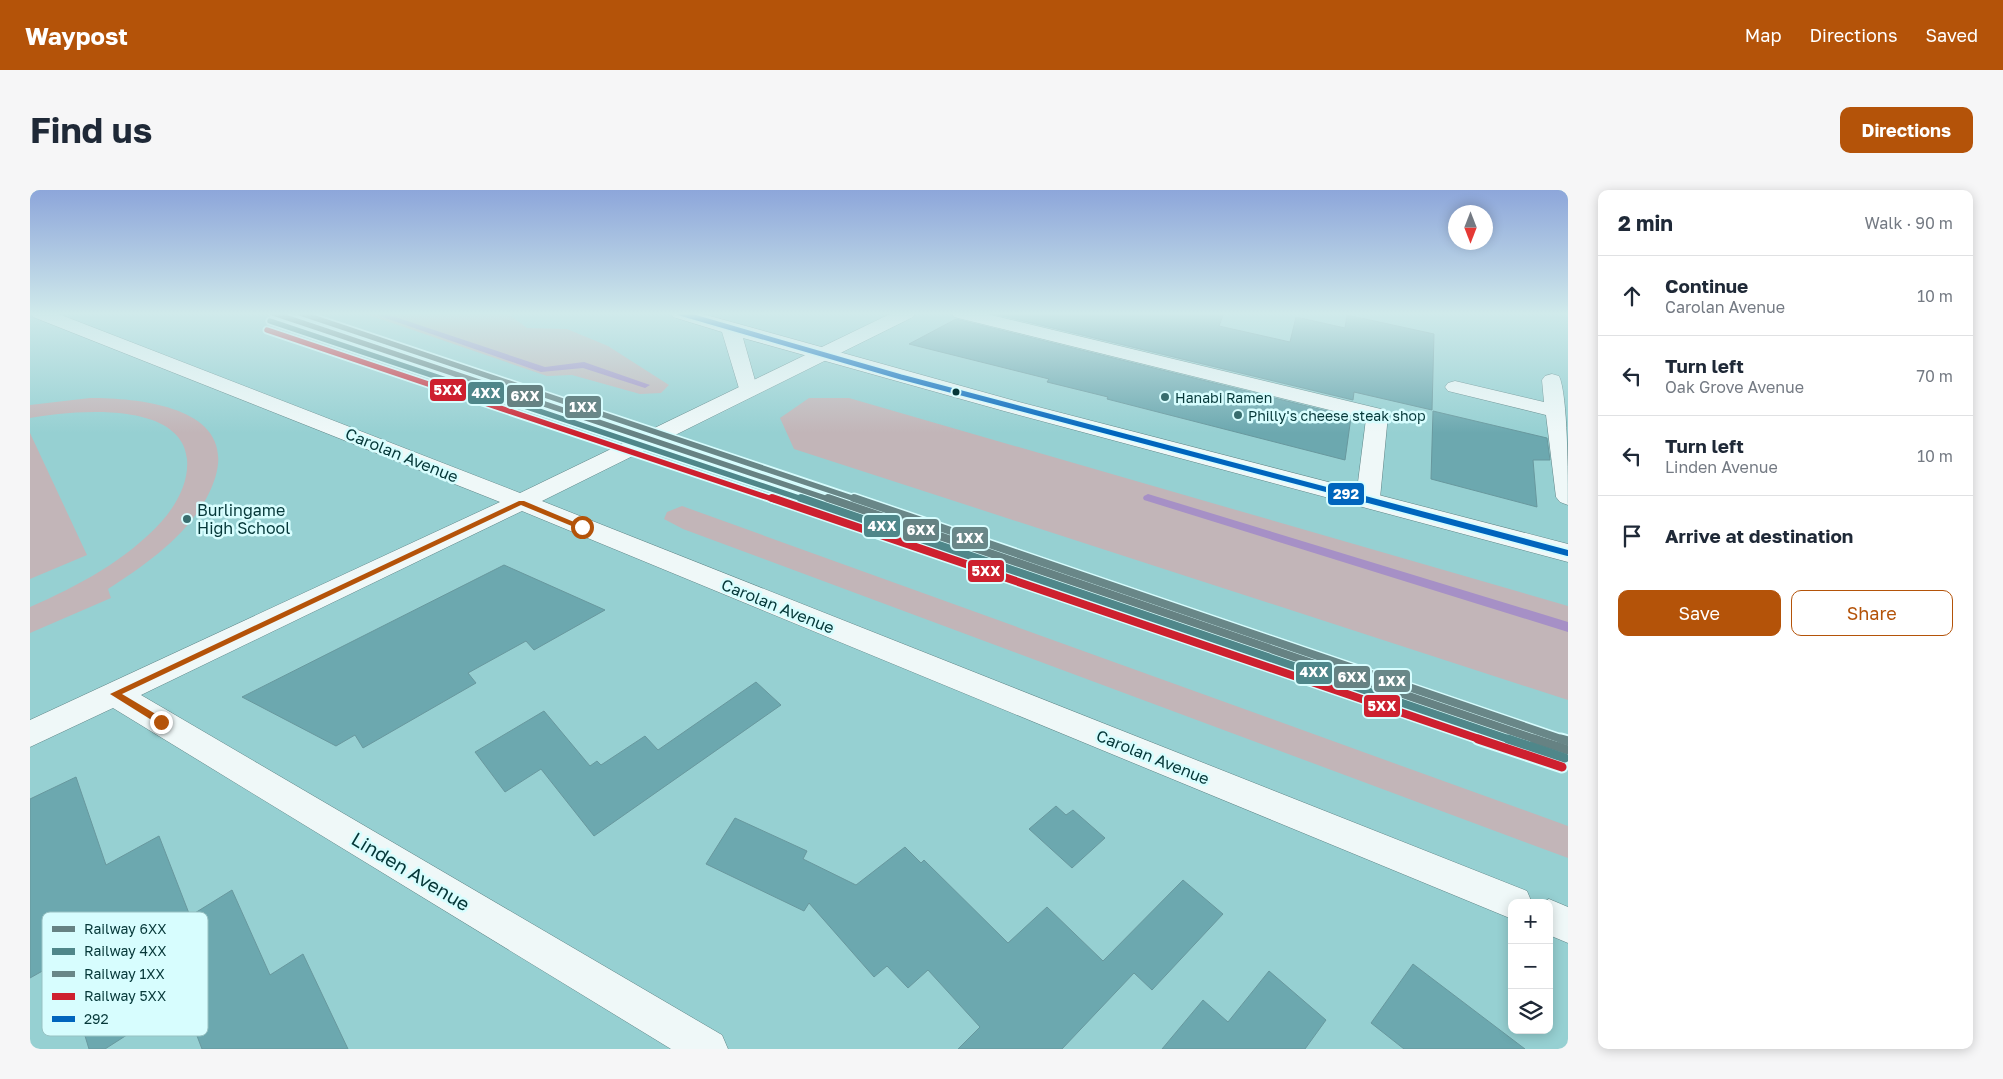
<!DOCTYPE html>
<html lang="en">
<head>
<meta charset="utf-8">
<style>
	body { margin:0; font-family:"Golos Text",sans-serif; background:#f6f6f7; color:#1f2937 }
	.controls { position:absolute; right:15px; bottom:15px; display:grid; overflow:hidden; border-radius:10px; box-shadow:0 2px 12px #0003 }
	.controls button { width:45px; height:45px; display:grid; place-items:center; padding:0; border:0; border-bottom:1px solid #e0e1e3; background:#fff; color:#1f2937; font:25px sans-serif }
	.compass { position:absolute; left:1418px; top:15px; width:45px; height:45px; border-radius:50%; background:#fff; box-shadow:0 2px 12px #0003; rotate:180deg }
	.stop { position:absolute; width:15px; height:15px; margin:-11px; border:4px solid #b45309; border-radius:50%; background:#fff }
	.stop.end { background:#b45309; border-color:#fff; box-shadow:0 1px 5px #0008 }
	.list { margin:0; padding:0; list-style:none }
	h2 { display:flex; justify-content:space-between; align-items:center; height:65px; margin:0; padding:0 20px; font-size:21px }
	h2 small { font-size:16px; font-weight:400; color:#747a83 }
	.list li { display:grid; grid-template-columns:32px 1fr auto; gap:15px; align-items:center; box-sizing:border-box; height:80px; padding:0 20px; border-top:1px solid #e0e1e3 }
	.list b { display:block; font-size:19px; white-space:nowrap }
	.list p { margin:0; font-size:16px; white-space:nowrap; color:#747a83 }
	.list em { font-size:16px; font-style:normal; color:#747a83 }
	.actions { display:flex; gap:10px; padding:15px 20px }
	.actions a { flex:1; padding:11px 0; border:1px solid #b45309; border-radius:10px; text-align:center; font-size:18px; color:#b45309 }
	.actions .main { background:#b45309; color:#fff }
	.icon { flex:none; width:28px; height:28px; fill:none; stroke:currentColor; stroke-width:2; stroke-linecap:round; stroke-linejoin:round }
	.map { position:relative; flex:none; width:1538px; height:859px; overflow:hidden; border-radius:10px }
	header { display:flex; align-items:center; gap:30px; box-sizing:border-box; height:70px; padding:0 25px; background:#b45309; color:#fff }
	header strong { font-size:24px }
	nav { display:flex; gap:28px; margin-inline-start:auto; font-size:18px }
	.intro { display:flex; align-items:center; justify-content:space-between; box-sizing:border-box; height:120px; padding:0 30px }
	h1 { margin:0; font-size:35px }
	.button { padding:12px 22px; border-radius:10px; background:#b45309; color:#fff; font-size:18px; font-weight:700 }
	main { display:flex; gap:30px; padding:0 30px }
	aside { flex:1; background:#fff; border-radius:10px; box-shadow:0 2px 12px #0003 }
	.map>svg:first-child { display:block }
	.green { fill:#c2b5b8 }
	.lines { fill:none; stroke-linecap:round; stroke-linejoin:round }
	.stream { fill:#a690c6; fill-rule:evenodd }
	.building { fill:#6ca8af; stroke:#68989e }
	.minor-casing { stroke:#5f8486; stroke-width:1 }
	.major-casing { stroke:#5f8486; stroke-width:1 }
	.minor { fill:#eff8f8; fill-rule:evenodd }
	.major { fill:#eff8f8; fill-rule:evenodd }
	.bus-1-far1-casing { stroke:#d7fdfe; stroke-width:8 }
	.bus-1-casing { stroke:#d7fdfe; stroke-width:10 }
	.bus-1-far1 { stroke:#0065bd; stroke-width:5 }
	.bus-1 { stroke:#0065bd; stroke-width:6 }
	.rail-1-far2-casing { stroke:#d7fdfe; stroke-width:9 }
	.rail-1-far1-casing { stroke:#d7fdfe; stroke-width:11 }
	.rail-1-casing { stroke:#d7fdfe; stroke-width:13 }
	.rail-2-far2-casing { stroke:#d7fdfe; stroke-width:9 }
	.rail-2-far1-casing { stroke:#d7fdfe; stroke-width:11 }
	.rail-2-casing { stroke:#d7fdfe; stroke-width:13 }
	.rail-3-far2-casing { stroke:#d7fdfe; stroke-width:9 }
	.rail-3-far1-casing { stroke:#d7fdfe; stroke-width:11 }
	.rail-3-casing { stroke:#d7fdfe; stroke-width:13 }
	.rail-4-far2-casing { stroke:#d7fdfe; stroke-width:9 }
	.rail-4-far1-casing { stroke:#d7fdfe; stroke-width:11 }
	.rail-4-casing { stroke:#d7fdfe; stroke-width:13 }
	.rail-1-far2 { stroke:#668283; stroke-width:5.5 }
	.rail-1-far1 { stroke:#668283; stroke-width:8 }
	.rail-1 { stroke:#668283; stroke-width:9 }
	.rail-2-far2 { stroke:#4f878a; stroke-width:5.5 }
	.rail-2-far1 { stroke:#4f878a; stroke-width:8 }
	.rail-2 { stroke:#4f878a; stroke-width:9 }
	.rail-3-far2 { stroke:#698788; stroke-width:5.5 }
	.rail-3-far1 { stroke:#698788; stroke-width:8 }
	.rail-3 { stroke:#698788; stroke-width:9 }
	.rail-4-far2 { stroke:#ce202f; stroke-width:5.5 }
	.rail-4-far1 { stroke:#ce202f; stroke-width:8 }
	.rail-4 { stroke:#ce202f; stroke-width:9 }
	.route { fill:#b45309 }
	.bus-dot { fill:#053738; stroke:#d7fdfe; stroke-width:2 }
	.poi-dot { fill:#386d6e; stroke:#d7fdfe; stroke-width:2 }
	.labels { text-anchor:middle; dominant-baseline:central; stroke-width:5; stroke-linejoin:round; paint-order:stroke }
	.far-poi-label { font-size:14px; fill:#053738; stroke:#d7fdfe; text-anchor:start }
	.street-label { font-size:16px; fill:#053738; stroke:#d7fdfe }
	.poi-label { font-size:16px; fill:#053738; stroke:#d7fdfe; text-anchor:start }
	.near-street-label { font-size:19px; fill:#053738; stroke:#d7fdfe }
	.key { fill:#d7fdfe; stroke:#98c2c3; stroke-width:1 }
	.key-label { font-size:14px; fill:#053738 }
	.line-badge { stroke:#d7fdfe; stroke-width:2 }
	.badge-label { font-size:14px; text-anchor:middle; font-weight:bold; fill:#fff }
</style>
</head>
<body>
<header>
<strong>Waypost</strong>
<nav><a>Map</a><a>Directions</a><a>Saved</a></nav>
</header>
<div class="intro"><h1>Find us</h1><a class="button">Directions</a></div>
<main>
<div class="map">
<svg width="1538" height="859" viewBox="0 0 1538 859">
	<rect width="100%" height="100%" fill="#96d0d2"/>
	<path class="green" d="M333,123h144l20,15 40,1 41,17 61,39 -8,8 -21,1 -68,-19 -25,1z
		M60,208c60,0 164,13 116,101 -22,39 -62,67 -98,90l3,9 -81,35v-26c48,-21 97,-47 132,-86 15,-17 27,-39 25,-62 -6,-60 -118,-48 -157,-41v-13z
		M779,208h40l719,208v94l-774,-251 -14,-31z
		M0,243l57,122 -57,24z
		M652,316l886,320v32l-885,-329 -19,-10 3,-7z"/>
	<g class="lines">
		<path class="stream" d="M341,123h12l162,54 39,-5 66,23 -5,3 -3,-1 -59,-19 -42,4z
			M1118,304l420,128v10l-424,-132 -1,-2 1,-2z"/>
	</g>
	<path class="building" d="M960,123h234l-5,13 71,16 6,-25 49,11 2,-13 87,19 -2,76 -78,-18 -1,8z
		M926,129l395,98 -6,43 -238,-61 1,-2 -61,-15 2,-3 -140,-35z
		M1403,221l114,27 3,22h-17l4,47 -106,-28z
		M474,375l101,45 -71,40 -8,-9 -58,32 8,10 -113,65 -8,-13 -19,11 -94,-49z
		M726,492l25,23 -187,131 -53,-67 -36,23 -30,-40 69,-41 46,55 7,-5 4,4 44,-29 13,14z
		M46,587l30,88 53,-29 31,80 42,-26 38,85 33,-21 45,95h-146l-19,-50 -78,50h-16l-27,-89 -32,18v-179z
		M1026,616l10,9 7,-5 32,28 -33,30 -43,-39z
		M705,628l72,33 -4,8 53,26 49,-38 16,16 3,-3 84,83 39,-36 56,54 80,-81 40,34 -71,76 -18,-17 -72,76h-104l22,-22 -52,-57 -20,18 -21,-22 -13,11 -65,-74 -5,8 -98,-47z
		M1383,774l112,85h-121l-33,-26z
		M1239,781l57,49 -21,29h-143l41,-49 25,22z"/>
	<g class="lines">
		<g class="minor-casing">
			<path id="minor" d="M1,123h25l464,180 372,-180h23l-2,4 -371,184 985,390 5,12h-20v16l-990,-408 -381,184 581,340 6,14h-57l-558,-341 -83,39v-27l470,-218 -467,-185z
				M922,123h31l402,97 3,5 -8,83 -4,5 -8,3 -8,-3 -4,-5 10,-79 -412,-102z
				M1522,184l7,2c9,19 9,101 9,129l-8,-3 -4,-5 -10,-82 -98,-24 -3,-4 3,-4 7,-2 89,21 -2,-22 3,-4z
				M1519,709l19,8v36l-19,-8v-32h-8z"/>
		</g>
		<g class="major-casing">
			<path id="major" d="M641,123h28l320,89 549,142v18l-564,-151 -261,-73 15,53 -3,4 -7,2 -7,-2 -19,-63 -49,-15z"/>
		</g>
		<use href="#minor" class="minor"/>
		<use href="#major" class="major"/>
		<g class="bus-1-far1-casing">
			<path id="bus-1-far1" d="M650,123l221,64 465,123"/>
		</g>
		<g class="bus-1-casing">
			<path id="bus-1" d="M1331,308l207,55"/>
		</g>
		<use href="#bus-1-far1" class="bus-1-far1"/>
		<use href="#bus-1" class="bus-1"/>
		<g class="rail-1-far2-casing">
			<path id="rail-1-far2" d="M243,123l558,187"/>
		</g>
		<g class="rail-1-far1-casing">
			<path id="rail-1-far1" d="M798,308l710,242"/>
		</g>
		<g class="rail-1-casing">
			<path id="rail-1" d="M1504,549l34,11"/>
		</g>
		<g class="rail-2-far2-casing">
			<path id="rail-2-far2" d="M240,131l535,179"/>
		</g>
		<g class="rail-2-far1-casing">
			<path id="rail-2-far1" d="M771,308l710,242"/>
		</g>
		<g class="rail-2-casing">
			<path id="rail-2" d="M1478,549l57,19"/>
		</g>
		<g class="rail-3-far2-casing">
			<path id="rail-3-far2" d="M270,123l558,187"/>
		</g>
		<g class="rail-3-far1-casing">
			<path id="rail-3-far1" d="M824,308l710,242"/>
		</g>
		<g class="rail-3-casing">
			<path id="rail-3" d="M1531,549l7,2"/>
		</g>
		<g class="rail-4-far2-casing">
			<path id="rail-4-far2" d="M237,140l508,170"/>
		</g>
		<g class="rail-4-far1-casing">
			<path id="rail-4-far1" d="M742,308l710,242"/>
		</g>
		<g class="rail-4-casing">
			<path id="rail-4" d="M1448,549l84,28"/>
		</g>
		<use href="#rail-1-far2" class="rail-1-far2"/>
		<use href="#rail-1-far1" class="rail-1-far1"/>
		<use href="#rail-1" class="rail-1"/>
		<use href="#rail-2-far2" class="rail-2-far2"/>
		<use href="#rail-2-far1" class="rail-2-far1"/>
		<use href="#rail-2" class="rail-2"/>
		<use href="#rail-3-far2" class="rail-3-far2"/>
		<use href="#rail-3-far1" class="rail-3-far1"/>
		<use href="#rail-3" class="rail-3"/>
		<use href="#rail-4-far2" class="rail-4-far2"/>
		<use href="#rail-4-far1" class="rail-4-far1"/>
		<use href="#rail-4" class="rail-4"/>
	</g>
	<linearGradient id="sky" x2="0" y2="1"><stop stop-color="#8da6da"/><stop offset="0.51" stop-color="#d0eaeb"/><stop offset="1" stop-color="#d0eaeb" stop-opacity="0"/></linearGradient>
	<rect width="1538" height="243" fill="url(#sky)"/>
	<path class="route" d="M489,311h5l62,26 -7,2 -58,-24 -399,189 42,25v5h-6l-48,-30z"/>
	<circle class="bus-dot" cx="926" cy="202" r="4.5"/>
	<g class="poi-dot">
		<circle cx="1135" cy="207" r="5"/>
		<circle cx="1208" cy="225" r="5"/>
		<circle cx="157" cy="329" r="5"/>
	</g>
	<g class="labels">
		<g class="far-poi-label">
			<text x="1145" y="207">Hanabi Ramen</text>
			<text x="1218" y="225">Philly's cheese steak shop</text>
		</g>
		<g class="street-label">
			<text transform="translate(372 265) rotate(22)">Carolan Avenue</text>
			<text transform="translate(748 416) rotate(22)">Carolan Avenue</text>
			<text transform="translate(1123 567) rotate(22)">Carolan Avenue</text>
		</g>
		<g class="poi-label">
			<text x="167" y="320">Burlingame<tspan x="167" dy="18">High School</tspan></text>
		</g>
		<g class="near-street-label">
			<text transform="translate(381 681) rotate(31)">Linden Avenue</text>
		</g>
	</g>
	<rect x="12" y="722" width="166" height="124" rx="8" class="key"/>
	<rect x="22" y="736" width="23" height="6" fill="#668283"/>
	<rect x="22" y="758" width="23" height="7" fill="#4f878a"/>
	<rect x="22" y="781" width="23" height="6" fill="#698788"/>
	<rect x="22" y="803" width="23" height="7" fill="#ce202f"/>
	<rect x="22" y="826" width="23" height="6" fill="#0065bd"/>
	<g class="key-label">
		<text x="54" y="744">Railway 6XX</text>
		<text x="54" y="766">Railway 4XX</text>
		<text x="54" y="789">Railway 1XX</text>
		<text x="54" y="811">Railway 5XX</text>
		<text x="54" y="834">292</text>
	</g>
	<g class="line-badge">
		<rect x="399" y="188" width="38" height="24" rx="5" fill="#ce202f"/>
		<rect x="437" y="191" width="38" height="24" rx="5" fill="#4f878a"/>
		<rect x="476" y="194" width="38" height="24" rx="5" fill="#668283"/>
		<rect x="534" y="205" width="38" height="24" rx="5" fill="#698788"/>
		<rect x="1297" y="292" width="38" height="24" rx="5" fill="#0065bd"/>
		<rect x="833" y="324" width="38" height="24" rx="5" fill="#4f878a"/>
		<rect x="872" y="328" width="38" height="24" rx="5" fill="#668283"/>
		<rect x="921" y="336" width="38" height="24" rx="5" fill="#698788"/>
		<rect x="937" y="369" width="38" height="24" rx="5" fill="#ce202f"/>
		<rect x="1265" y="471" width="38" height="24" rx="5" fill="#4f878a"/>
		<rect x="1303" y="475" width="38" height="24" rx="5" fill="#668283"/>
		<rect x="1343" y="479" width="38" height="24" rx="5" fill="#698788"/>
		<rect x="1333" y="504" width="38" height="24" rx="5" fill="#ce202f"/>
	</g>
	<g class="badge-label">
		<text x="418" y="205">5XX</text>
		<text x="456" y="208">4XX</text>
		<text x="495" y="211">6XX</text>
		<text x="553" y="222">1XX</text>
		<text x="1316" y="309">292</text>
		<text x="852" y="341">4XX</text>
		<text x="891" y="345">6XX</text>
		<text x="940" y="353">1XX</text>
		<text x="956" y="386">5XX</text>
		<text x="1284" y="487">4XX</text>
		<text x="1322" y="492">6XX</text>
		<text x="1362" y="496">1XX</text>
		<text x="1352" y="521">5XX</text>
	</g>
</svg>
<div class="controls">
<button>+</button>
<button>−</button>
<button><svg class="icon" aria-label="layers" viewBox="0 0 24 24"><path d="M12 4l9 5-9 5-9-5zM3 14l9 5 9-5"/></svg></button>
</div>
<svg class="compass" viewBox="-18 -18 36 36"><path d="M0-13l5 13h-10z" fill="#e53935"/><path d="M0 13l5-13h-10z" fill="#747a83"/></svg>
<div class="stop" style="left:552px;top:337px"></div>
<div class="stop end" style="left:131px;top:532px"></div>
</div>
<aside>
<h2>2 min<small>Walk · 90 m</small></h2>
<ul class="list">
<li><svg class="icon" aria-label="ahead" viewBox="0 0 24 24"><path d="M12 20V5M6 11l6-6 6 6"/></svg><div><b>Continue</b><p>Carolan Avenue</p></div><em>10 m</em></li>
<li><svg class="icon" aria-label="left" viewBox="0 0 24 24"><path d="M17 20v-9H6M10 6l-5 5 5 5"/></svg><div><b>Turn left</b><p>Oak Grove Avenue</p></div><em>70 m</em></li>
<li><svg class="icon" aria-label="left" viewBox="0 0 24 24"><path d="M17 20v-9H6M10 6l-5 5 5 5"/></svg><div><b>Turn left</b><p>Linden Avenue</p></div><em>10 m</em></li>
<li><svg class="icon" aria-label="arrive" viewBox="0 0 24 24"><path d="M6 21V4h12l-3 4 3 4H6"/></svg><div><b>Arrive at destination</b></div></li>
</ul>
<div class="actions"><a class="main">Save</a><a>Share</a></div>
</aside>
</main>
</body>
</html>
